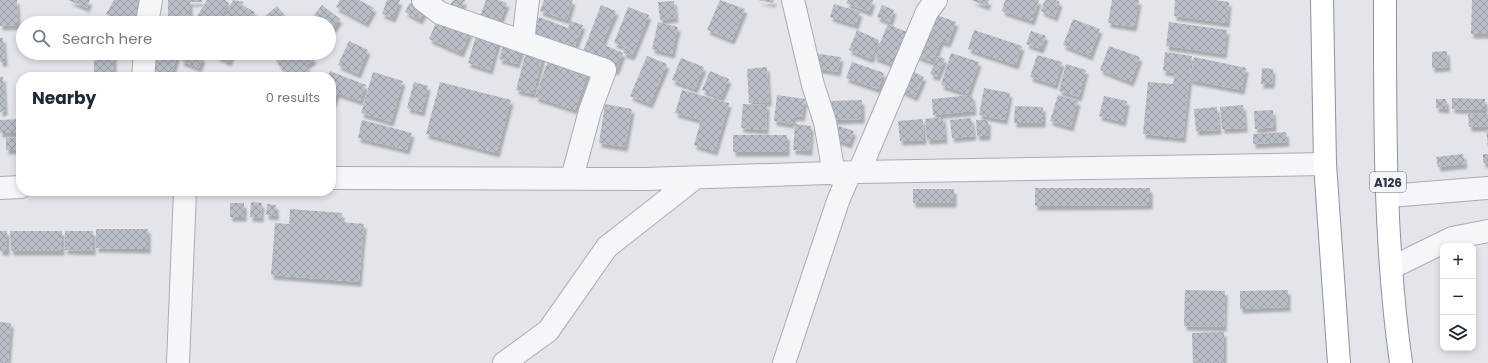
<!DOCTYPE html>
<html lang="en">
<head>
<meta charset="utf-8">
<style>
	body { margin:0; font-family:Poppins,sans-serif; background:#f6f6f7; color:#1f2937 }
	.controls { position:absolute; right:12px; bottom:12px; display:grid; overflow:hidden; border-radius:8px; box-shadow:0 2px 6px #0003 }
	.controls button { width:36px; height:36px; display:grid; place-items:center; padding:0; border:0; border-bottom:1px solid #e0e1e3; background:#fff; color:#1f2937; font:20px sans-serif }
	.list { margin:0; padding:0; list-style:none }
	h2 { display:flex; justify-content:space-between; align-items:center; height:52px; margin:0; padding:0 16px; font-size:17px }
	h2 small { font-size:13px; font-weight:400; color:#747a83 }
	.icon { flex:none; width:22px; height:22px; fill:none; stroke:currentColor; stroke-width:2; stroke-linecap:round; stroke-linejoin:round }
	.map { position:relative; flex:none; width:1488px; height:363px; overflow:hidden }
	.search { position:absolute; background:#fff; box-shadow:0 2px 6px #0003; left:16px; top:16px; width:320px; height:44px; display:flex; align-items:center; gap:10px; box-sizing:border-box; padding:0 14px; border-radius:22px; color:#747a83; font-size:15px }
	.panel { position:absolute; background:#fff; box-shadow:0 2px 6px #0003; left:16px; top:72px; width:320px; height:124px; border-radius:16px }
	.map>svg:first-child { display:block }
	.building { fill:url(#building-cross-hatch); filter:url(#shadow) }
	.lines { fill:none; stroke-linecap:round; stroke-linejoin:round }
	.minor-casing { stroke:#a8acb4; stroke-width:24 }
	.trunk-casing { stroke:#8b92a0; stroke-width:24 }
	.minor { stroke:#f5f6f9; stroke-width:22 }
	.trunk { stroke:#fff; stroke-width:22 }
	.labels { text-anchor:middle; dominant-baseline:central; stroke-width:4; stroke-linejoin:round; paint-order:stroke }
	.shield { fill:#f3f4f8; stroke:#686c79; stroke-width:1 }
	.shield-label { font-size:12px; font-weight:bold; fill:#2c3242 }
</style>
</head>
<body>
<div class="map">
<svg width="1488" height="363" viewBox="0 0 1488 363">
	<defs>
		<pattern id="building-cross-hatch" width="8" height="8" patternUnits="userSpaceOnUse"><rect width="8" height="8" fill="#babec7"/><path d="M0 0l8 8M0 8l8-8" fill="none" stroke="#979ba3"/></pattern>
		<filter id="shadow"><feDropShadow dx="2.5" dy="4.5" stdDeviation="1" flood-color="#0004"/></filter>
	</defs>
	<rect width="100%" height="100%" fill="#e3e5ea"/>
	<path class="building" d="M0,0h17l1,25 -18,1z
		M68,0h22l-3,8z
		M114,0h29l1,1 -12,22h-10l-16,-9z
		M168,0h34v2h-12v14l-10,-1v8h-12z
		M207,0h18l4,3 -12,20h-24z
		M233,0l11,2 -3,3 14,7 -6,11h-23l1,-4 -3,-2z
		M340,0h19l15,8 -8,15 -30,-16z
		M387,0h13l-7,18 -11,-4z
		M453,0h12l-6,10 -9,-5z
		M486,0h12l9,3 -9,23 -19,-7z
		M544,0h29l-6,20 -27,-9z
		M720,0l25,9 -13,31 -25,-10z
		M758,0h16l-1,3z
		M848,0h25l-4,12 -23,-9z
		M971,0h18l-2,6z
		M1005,0h34l-7,21 -30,-10z
		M1045,0h10l5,2 -5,15 -14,-6z
		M1112,0h27l-5,27 -26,-4z
		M1175,0h39l15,2 -2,21 -53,-7z
		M1472,0h16v34h-17z
		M674,1l2,17 -16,2 -2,-18z
		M410,3l15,7 -5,10 -15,-8z
		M834,4l26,8 -4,13 -26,-8z
		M322,5l18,14 -11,15v-11h-21z
		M601,5l15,6 -14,33 21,9 2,-6 -11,-4 14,-36 21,8 -17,41 -9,-3 -7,18 -35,-14z
		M882,5l12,5 -4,12 -13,-5z
		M277,6l14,17h-34z
		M932,13l24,9 -8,21 -7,-2 -8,21 -16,-6z
		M539,17l29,11 2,-7 13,4 -10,26 -41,-16z
		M438,18l32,14 -9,21 -32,-14z
		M1073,19l27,10 -10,27 -27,-11z
		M658,22l20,5 -6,27 -20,-5z
		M1169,22l58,8 -3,24 -58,-8z
		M888,24l21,9 -14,32 -21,-8z
		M857,30l22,10 -8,19 -22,-9z
		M974,30l48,16 -6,19 -48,-16z
		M1031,31l15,5 -5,13 -15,-5z
		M477,32l22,7 -9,31 -22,-7z
		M0,38h3l2,24h-5z
		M349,41l19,9 -10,24 -20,-9z
		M504,43l18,5 -5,16 -18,-5z
		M1109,46l31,11 -9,25 -31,-12z
		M1447,51l1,16 -16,1v-16z
		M526,52l17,4 -10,38 -17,-4z
		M1165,52l27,4 -9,82 -40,-4 5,-52 25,2 2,-11 -12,-2z
		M94,53h20v20h-20z
		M158,53h20l-7,24 -19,-5z
		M184,53h9l10,4 -4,11 -18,-7z
		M211,53h22l-4,9z
		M284,53h26l4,7 -8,5 7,12h-26l-12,-19z
		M812,53l29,4 -3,15 -28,-5z
		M951,53l28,9 -11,32 -27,-9z
		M1037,55l25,7 -7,23 -25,-8z
		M647,56l20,8 -17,40 -20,-8z
		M938,56l7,3 -8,18 -7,-3z
		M1194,57l52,11 -4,22 -52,-10z
		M549,58l39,14 -13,38 -40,-13z
		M681,58l23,9 -9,22 -23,-9z
		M852,62l32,11 -6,16 -32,-11z
		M1066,64l20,6 -7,27 -20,-6z
		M767,67l2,35 -20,1 -2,-34z
		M1262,68l11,1 -1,15h-11z
		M908,69l16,8 -9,20 -17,-8z
		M330,71l36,14 -6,16 -23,-8 -4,11h-2v-27h-3z
		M710,71l19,8 -8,19 -19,-8z
		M373,72l30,9 -12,41 -30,-9z
		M0,77h3l2,34 -5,1z
		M414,82l14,4 -6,26 -15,-4z
		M440,82l71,18 -14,53 -71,-19z
		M984,88l26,5 -5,27 -26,-5z
		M682,90l47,13 -14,48 -21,-6 7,-25 -26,-7z
		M777,95l28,4 -3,18 -8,-1 -2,8 -18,-3z
		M972,95l2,16 -41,4 -1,-16z
		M1058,95l20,6 -7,26 -21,-6z
		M1104,96l23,5 -4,21 -24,-6z
		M1452,98l33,1v11l-33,-1z
		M1436,99h10l1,10 -11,-1z
		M862,100v19l-30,1 -1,-19z
		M605,104l27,5 -7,38 -26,-4z
		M743,104l24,1 -1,25 -25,-2z
		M1243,105l2,23 -23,1 -2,-22z
		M1015,106l28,1v16h-29z
		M1217,107l2,23 -23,1 -2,-22z
		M1273,110l1,17 -19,2 -1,-18z
		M1468,114h20v34l-2,-21h-17z
		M943,117l2,22 -18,1 -2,-21z
		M971,118l3,18 -22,2 -2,-18z
		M21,119v14h-21v-13z
		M923,119l1,21 -24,1 -2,-20z
		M362,120l50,13 -5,17 -49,-12z
		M976,120h12v16h-11z
		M795,124l16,2 -1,25 -17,-1z
		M839,126l15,5 -5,13 -15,-5z
		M1286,132l1,10 -34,2v-10z
		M733,135h54v17h-54z
		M6,138h15v11l-15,1z
		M1463,154l2,10 -27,3 -2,-10z
		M1483,154h5v9h-5z
		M1035,188h115v17l-115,1z
		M913,189h41v14h-41z
		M251,202l11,1 -1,15 -11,-1z
		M230,203h14v14h-14z
		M267,204l9,1v11l-10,-1z
		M290,209l52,4 -1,9 23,2 -5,58 -88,-7 4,-52 14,1z
		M96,229h52v20l-52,-1z
		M0,231h7v20h-7z
		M10,231h52v20h-51z
		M65,231h28v20l-28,-1z
		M1185,290l40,1 -1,36 -40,-1z
		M1288,290v17l-48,2v-18z
		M0,322l11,1 -3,40h-8z
		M1224,332v31h-31l-1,-30z"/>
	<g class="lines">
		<g class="minor-casing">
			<path id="minor" d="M423,0l17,13 165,57 -15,41 -18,67
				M793,0l20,85 12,37 9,52
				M147,23l4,-23
				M523,42l5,-42
				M143,77l2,-24
				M859,172l68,-160 9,-12
				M331,178l315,1 213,-7 466,-8
				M0,188l21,-1
				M1389,196l99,-8
				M1391,268l61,-30 36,-7
				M178,363l7,-172
				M504,363l44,-32 59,-84 88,-69
				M784,363l54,-162 12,-28"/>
		</g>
		<g class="trunk-casing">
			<path id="trunk" d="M1322,0l3,164 14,199
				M1385,0c0,121 -1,243 16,363"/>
		</g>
		<use href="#minor" class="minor"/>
		<use href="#trunk" class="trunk"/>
	</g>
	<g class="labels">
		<rect class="shield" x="1370" y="172" width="36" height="20" rx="3"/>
		<g class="shield-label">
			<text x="1388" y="182">A126</text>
		</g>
	</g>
</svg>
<div class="controls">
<button>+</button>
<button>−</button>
<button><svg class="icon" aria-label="layers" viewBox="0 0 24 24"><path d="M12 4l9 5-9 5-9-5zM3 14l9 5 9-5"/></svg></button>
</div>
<div class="search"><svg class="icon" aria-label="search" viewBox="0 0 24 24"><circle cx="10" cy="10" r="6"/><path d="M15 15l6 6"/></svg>Search here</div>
<section class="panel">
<h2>Nearby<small>0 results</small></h2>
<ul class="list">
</ul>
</section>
</div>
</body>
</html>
